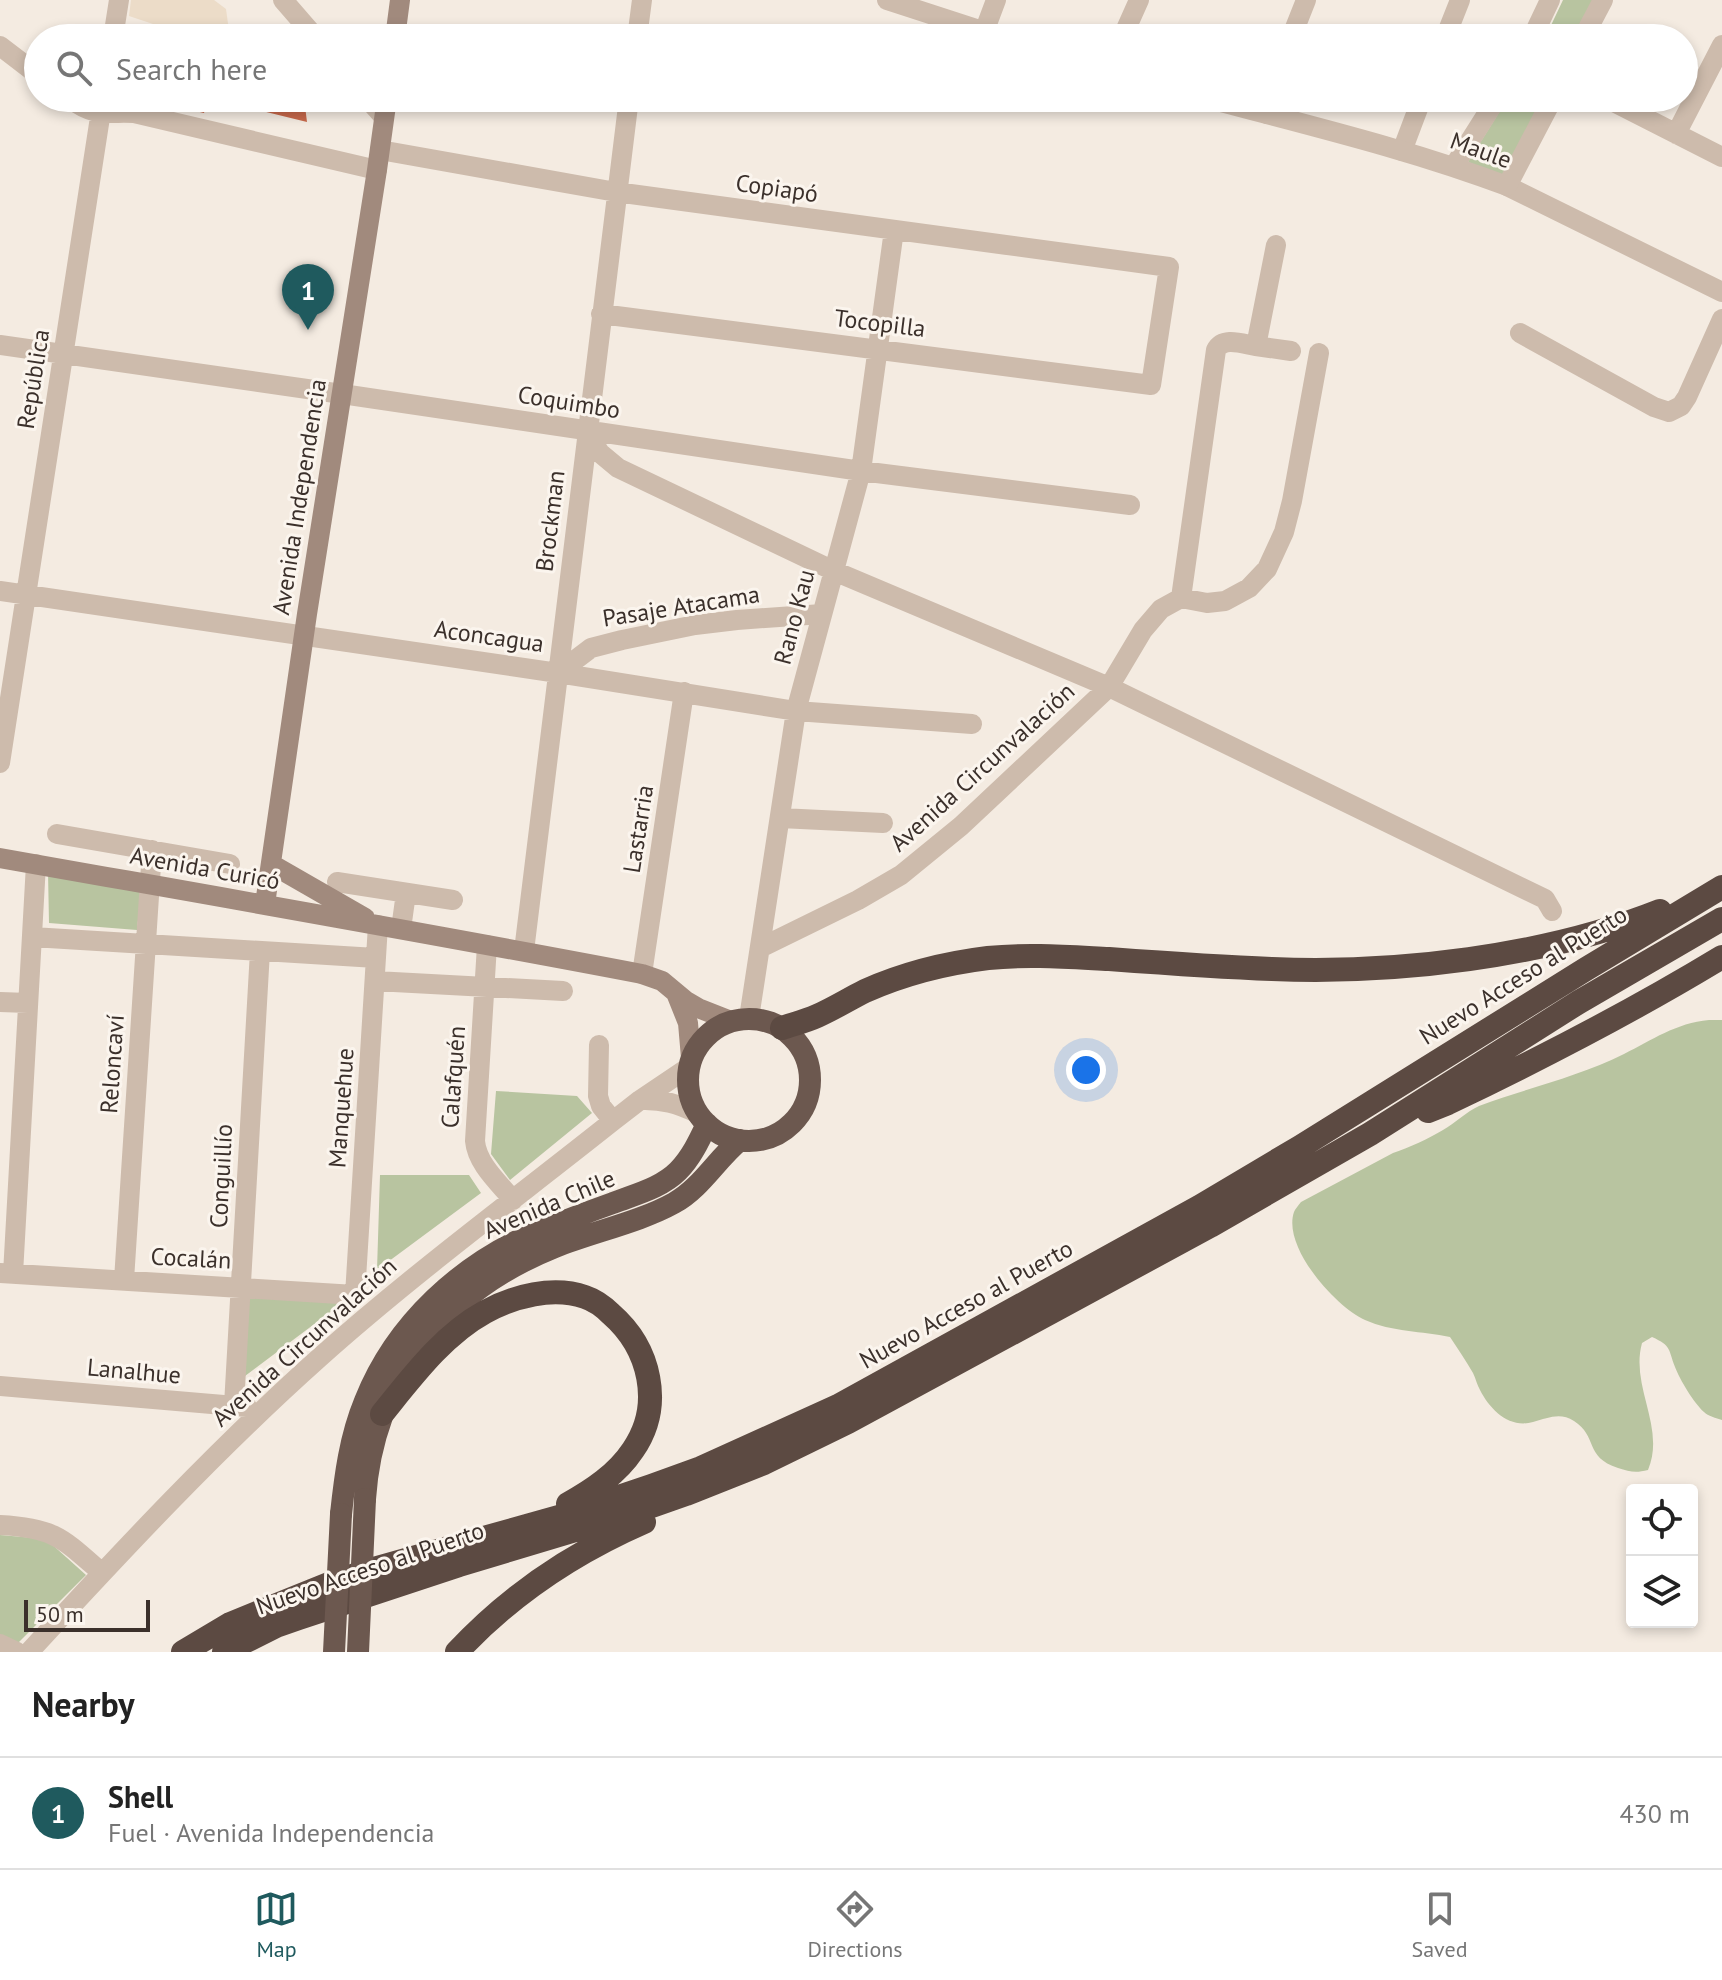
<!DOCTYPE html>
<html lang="en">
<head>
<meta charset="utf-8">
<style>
	body { margin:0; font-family:"PT Sans",sans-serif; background:#f6f6f6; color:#222 }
	.controls { position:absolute; right:24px; bottom:24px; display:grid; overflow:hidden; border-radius:8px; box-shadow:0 4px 12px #0003 }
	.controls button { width:72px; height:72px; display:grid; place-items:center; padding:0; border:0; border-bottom:2px solid #e0e0e0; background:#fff; color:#222; font:40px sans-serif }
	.scale { position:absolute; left:24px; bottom:20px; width:126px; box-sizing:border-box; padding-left:8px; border:4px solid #3b302b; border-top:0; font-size:22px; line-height:28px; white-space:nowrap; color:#3b302b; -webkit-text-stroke:6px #fbf5ee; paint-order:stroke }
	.you { position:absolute; left:1086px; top:1070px; width:28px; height:28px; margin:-20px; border:6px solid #fff; border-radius:50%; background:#1a73e8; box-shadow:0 0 0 12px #1a73e833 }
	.badge { display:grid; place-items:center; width:52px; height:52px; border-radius:50%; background:#1f5a5e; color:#fff; font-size:26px; font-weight:700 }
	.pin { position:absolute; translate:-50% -66px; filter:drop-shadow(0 2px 4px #0008) }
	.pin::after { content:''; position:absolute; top:42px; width:28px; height:24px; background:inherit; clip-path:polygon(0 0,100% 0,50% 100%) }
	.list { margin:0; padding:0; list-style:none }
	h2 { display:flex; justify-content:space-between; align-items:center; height:104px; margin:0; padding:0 32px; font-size:34px }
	h2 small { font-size:26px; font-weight:400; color:#767676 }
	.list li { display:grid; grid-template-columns:52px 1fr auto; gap:24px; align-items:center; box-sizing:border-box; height:112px; padding:0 32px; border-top:2px solid #e0e0e0 }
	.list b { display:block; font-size:30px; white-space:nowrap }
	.list p { margin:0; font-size:26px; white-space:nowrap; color:#767676 }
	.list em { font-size:26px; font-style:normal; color:#767676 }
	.icon { flex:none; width:44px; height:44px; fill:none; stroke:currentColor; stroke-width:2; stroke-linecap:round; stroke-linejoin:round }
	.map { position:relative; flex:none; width:1722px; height:1652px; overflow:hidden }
	.search { position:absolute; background:#fff; box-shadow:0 4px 12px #0003; left:24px; right:24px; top:24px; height:88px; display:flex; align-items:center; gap:20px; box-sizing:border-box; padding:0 28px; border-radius:44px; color:#767676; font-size:30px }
	.sheet { height:216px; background:#fff }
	nav { display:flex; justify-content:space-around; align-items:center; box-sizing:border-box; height:112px; border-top:2px solid #e0e0e0; background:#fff; font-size:22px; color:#767676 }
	nav a { display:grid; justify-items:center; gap:4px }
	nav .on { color:#1f5a5e }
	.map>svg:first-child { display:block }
	.green { fill:#b8c4a0 }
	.plaza { fill:#ecdcc8 }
	.building { fill:#c8694b }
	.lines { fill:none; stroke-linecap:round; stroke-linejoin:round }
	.minor { stroke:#cdbbac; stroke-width:20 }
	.tertiary { stroke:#cdbbac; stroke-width:20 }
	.secondary { stroke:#a18a7d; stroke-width:20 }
	.trunk { stroke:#6c584f; stroke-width:22 }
	.motorway { stroke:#5c4a42; stroke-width:24 }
	.trunk-bridge { stroke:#6c584f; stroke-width:22 }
	.labels { text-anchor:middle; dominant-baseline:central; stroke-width:6; stroke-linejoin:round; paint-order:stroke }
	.street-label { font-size:24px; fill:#3b302b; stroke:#fbf5ee }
</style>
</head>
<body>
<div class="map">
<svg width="1722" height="1652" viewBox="0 0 1722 1652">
	<rect width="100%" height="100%" fill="#f4ebe1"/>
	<path class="green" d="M1563,0h32l-19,38h-31z
		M1508,98h37l-41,79 -36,-15z
		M48,872l93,19 -4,39 -88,-7z
		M1709,1020h13v400c-6,-2 -14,-4 -18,-8 -10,-9 -24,-32 -29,-45 -7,-18 -3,-21 -23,-30l-10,6c-12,44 24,84 6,127 -12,3 -18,2 -30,-2 -34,-11 -20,-32 -44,-47 -14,-9 -26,-3 -41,1 -23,7 -43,-12 -53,-32 -3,-5 -4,-11 -7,-17 -7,-12 -15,-24 -23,-36 -28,-6 -58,-5 -85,-17 -29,-13 -83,-73 -71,-108 1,-3 4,-6 7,-10l92,-49c17,-6 35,-14 50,-23 12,-7 23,-18 36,-24 48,-18 99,-29 145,-52 28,-14 52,-31 85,-34z
		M496,1091l81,5 15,17 -82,67 -19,-26z
		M380,1175h89l12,18 -104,77z
		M248,1293l101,5 -104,78z
		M0,1535l46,4 40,36 -69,69 -17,-7z"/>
	<path class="plaza" d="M131,0h83l12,9 4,29h-35l-66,-22z"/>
	<path class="building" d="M163,98h45l-4,15 -42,-10z
		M230,98h74l3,24 -78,-19z"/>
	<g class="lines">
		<path class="minor" d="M984,32l12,-32
			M113,38l6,-38
			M637,38l5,-38
			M1122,38l17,-38
			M1291,38l15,-38
			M1445,38l15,-38
			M0,46l38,29
			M69,98c25,19 36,14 65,15l243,57
			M1606,98l116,59
			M1267,114l4,-16
			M1676,134l46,-89
			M380,150l236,42 553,75 -18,118 -550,-71
			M1402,151l20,-53
			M1507,186l215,106
			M1520,333l134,74 15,5 12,-6 6,-9 35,-78
			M0,345l342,49 519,77 269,34
			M1256,346l35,5
			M587,432l13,21 18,15 216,103 275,116 436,212 7,12
			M0,591l558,82 238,38 176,13
			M1181,598l26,5 18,-2 24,-13 18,-19 17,-37 8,-31 27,-148
			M558,673l33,-25 31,-8 73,-15 42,-5 85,-6
			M0,763l103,-665
			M780,818l103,5
			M57,834l173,30
			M337,882l116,18
			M401,929l5,-36
			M32,937l344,21
			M487,945l-12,196c2,23 24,42 38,59
			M760,948l98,-48 43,-25 60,-49 148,-139 34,-57 18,-21 20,-11 35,-248c7,-14 27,-6 40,-4l20,-101
			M524,951l105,-853
			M642,974l42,-282
			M375,981l188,10
			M0,1002l28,1
			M749,1018l47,-307 65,-240 33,-241
			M599,1045l-1,51 3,10 12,15
			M640,1100c22,-1 38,4 57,13
			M0,1273l355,22
			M13,1274l23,-410
			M124,1280l28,-430
			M355,1295l23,-370
			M0,1386l247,21
			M234,1405l26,-454
			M0,1525c55,3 62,13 102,48
			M0,1644l17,8
			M29,1652c93,-101 188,-203 290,-294 94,-84 196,-159 294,-237l27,-21 49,-33"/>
		<path class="tertiary" d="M283,0l33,38
			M887,0l117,38
			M1532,38l18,-38
			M1583,38l20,-38
			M367,98l17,19
			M1206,98c101,27 203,51 301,88l46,-88
			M1454,166l43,-68"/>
		<path class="secondary" d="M395,38l5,-38
			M0,858c214,38 428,75 642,116l20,7 24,20 12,7 33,13
			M271,864l94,54
			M265,904l42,-290 70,-444 10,-72
			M676,993l12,30 3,35"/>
		<path class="trunk" d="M688 1080a61 61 0 1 1 122 0a61 61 0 1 1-122 0Z
			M365,1499c8,-120 80,-208 190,-252 37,-15 85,-25 119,-44 27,-15 42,-43 66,-63
			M341,1514c4,-38 9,-77 24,-113 31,-78 97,-138 174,-170 25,-10 49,-19 74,-28 23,-9 48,-15 65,-32 13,-13 21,-30 29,-47"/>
		<path class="motorway" d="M782,1028c12,-4 24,-7 35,-12 16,-7 32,-17 48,-25 38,-17 82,-28 123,-33 40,-4 80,-1 121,1 54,4 109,8 163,10 124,5 272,-12 388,-58
			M1428,1111l20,-8c94,-45 185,-92 274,-146
			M382,1414c30,-37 61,-79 103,-102 29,-16 68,-26 100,-15 9,3 19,10 26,17 39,34 53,91 22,136 -16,24 -40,40 -65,54
			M183,1652l47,-28 101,-41 46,-15 185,-52 89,-30 50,-18 137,-62 361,-199 101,-60 286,-178 136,-82
			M224,1652l52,-26 23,-8 160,-53 173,-52 54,-19 78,-31 84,-41 362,-196 160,-92 209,-132 143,-83
			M457,1652c53,-57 116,-99 187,-130"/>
		<path class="trunk-bridge" d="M334,1652l7,-138
			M358,1652l7,-153"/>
	</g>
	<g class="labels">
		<g class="street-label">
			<text transform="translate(1481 150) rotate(20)">Maule</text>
			<text transform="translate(777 188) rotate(8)">Copiapó</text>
			<text transform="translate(880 323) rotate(7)">Tocopilla</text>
			<text transform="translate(33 379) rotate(-81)">República</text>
			<text transform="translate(569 402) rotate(9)">Coquimbo</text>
			<text transform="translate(299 497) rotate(-81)">Avenida Independencia</text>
			<text transform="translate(550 521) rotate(-83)">Brockman</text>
			<text transform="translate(681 606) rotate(-9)">Pasaje Atacama</text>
			<text transform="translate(794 617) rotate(-75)">Rano Kau</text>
			<text transform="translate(489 636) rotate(8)">Aconcagua</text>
			<text transform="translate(982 767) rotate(-42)">Avenida Circunvalación</text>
			<text transform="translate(638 829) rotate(-81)">Lastarria</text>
			<text transform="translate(205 868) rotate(10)">Avenida Curicó</text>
			<text transform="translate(1523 975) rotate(-32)">Nuevo Acceso al Puerto</text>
			<text transform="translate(112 1064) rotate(-86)">Reloncaví</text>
			<text transform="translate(453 1077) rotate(-86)">Calafquén</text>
			<text transform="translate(341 1108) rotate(-86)">Manquehue</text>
			<text transform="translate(221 1176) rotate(-87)">Conguillío</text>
			<text transform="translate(549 1204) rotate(-23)">Avenida Chile</text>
			<text transform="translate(191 1258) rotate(3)">Cocalán</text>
			<text transform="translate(966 1304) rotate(-29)">Nuevo Acceso al Puerto</text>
			<text transform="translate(304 1342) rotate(-42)">Avenida Circunvalación</text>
			<text transform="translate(134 1371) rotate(5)">Lanalhue</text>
			<text transform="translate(370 1568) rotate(-19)">Nuevo Acceso al Puerto</text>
		</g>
	</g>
</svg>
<div class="controls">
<button><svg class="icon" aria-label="locate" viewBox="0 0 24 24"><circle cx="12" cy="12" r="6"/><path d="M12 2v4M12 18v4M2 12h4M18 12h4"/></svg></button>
<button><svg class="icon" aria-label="layers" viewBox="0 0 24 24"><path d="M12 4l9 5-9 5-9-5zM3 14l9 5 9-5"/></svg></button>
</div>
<div class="scale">50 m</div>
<div class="you"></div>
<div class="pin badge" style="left:308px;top:330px">1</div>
<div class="search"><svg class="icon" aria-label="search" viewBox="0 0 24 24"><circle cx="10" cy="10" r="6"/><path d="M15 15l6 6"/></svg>Search here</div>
</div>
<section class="sheet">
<h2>Nearby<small></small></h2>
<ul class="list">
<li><span class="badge">1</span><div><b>Shell</b><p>Fuel · Avenida Independencia</p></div><em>430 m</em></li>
</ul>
</section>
<nav>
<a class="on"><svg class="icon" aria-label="map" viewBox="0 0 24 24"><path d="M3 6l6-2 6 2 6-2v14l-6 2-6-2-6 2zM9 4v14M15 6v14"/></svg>Map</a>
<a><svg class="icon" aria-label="directions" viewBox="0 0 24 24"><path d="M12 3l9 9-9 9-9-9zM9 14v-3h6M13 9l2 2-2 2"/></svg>Directions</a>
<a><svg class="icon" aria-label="saved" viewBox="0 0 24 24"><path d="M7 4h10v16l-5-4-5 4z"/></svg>Saved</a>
</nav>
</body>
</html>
